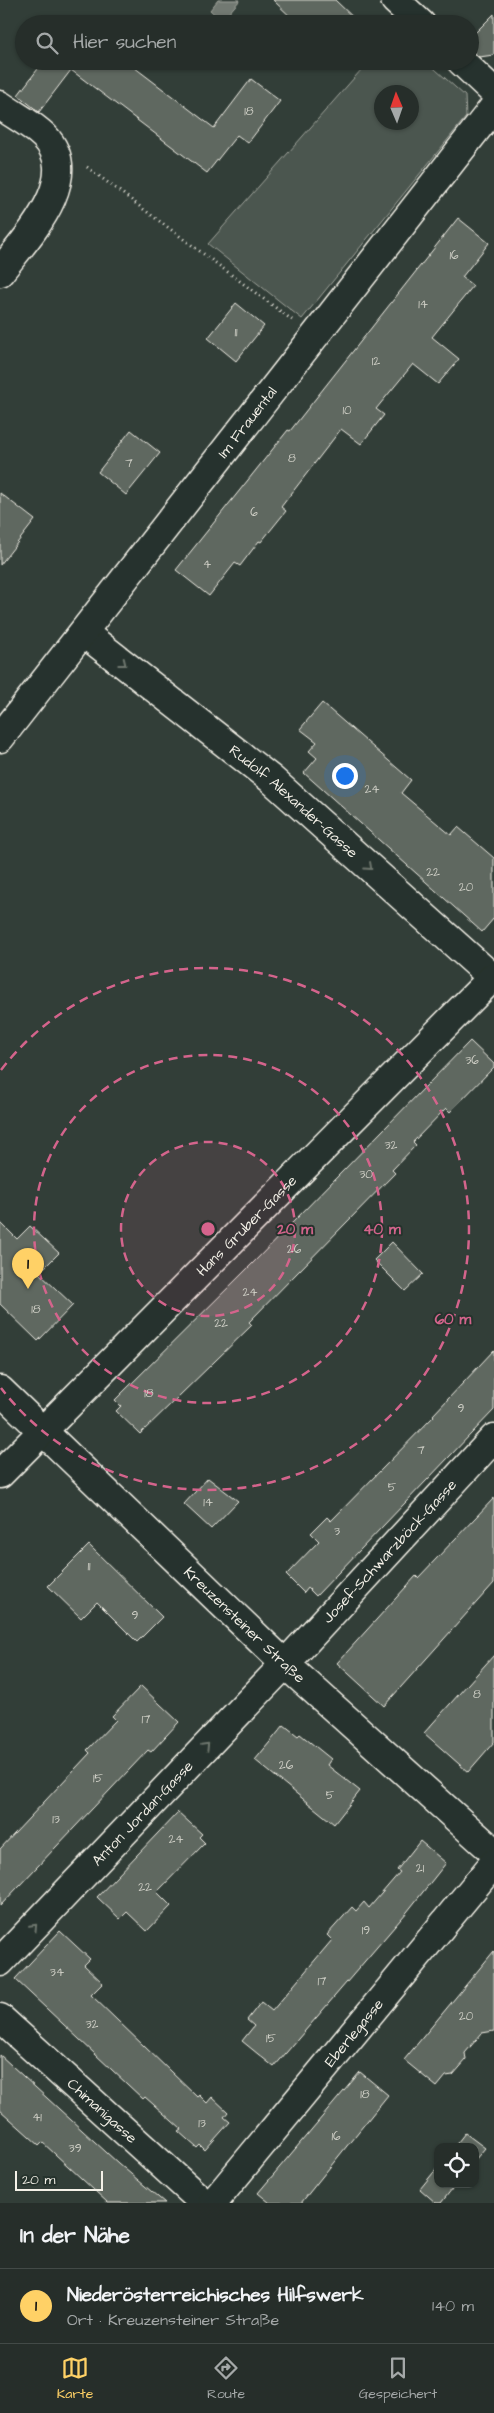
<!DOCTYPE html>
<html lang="de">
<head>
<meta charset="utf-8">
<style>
	body { margin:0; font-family:"Architects Daughter",sans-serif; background:#2e3632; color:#f1f3f6 }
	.controls { position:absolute; right:15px; bottom:15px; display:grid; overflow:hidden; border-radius:10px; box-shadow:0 1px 4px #0004 }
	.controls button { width:45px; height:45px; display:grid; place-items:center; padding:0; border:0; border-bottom:1px solid #424a47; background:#262e2a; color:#f1f3f6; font:25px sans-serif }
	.compass { position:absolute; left:374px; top:85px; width:45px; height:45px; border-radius:50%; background:#262e2a; box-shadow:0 1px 4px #0004; rotate:358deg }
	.scale { position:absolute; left:15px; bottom:12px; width:88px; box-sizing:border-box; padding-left:5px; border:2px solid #f4f1e8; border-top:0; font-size:14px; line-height:18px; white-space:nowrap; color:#f4f1e8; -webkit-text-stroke:4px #26332d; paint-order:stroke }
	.you { position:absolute; left:344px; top:775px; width:18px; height:18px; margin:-12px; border:4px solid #fff; border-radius:50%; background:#1a73e8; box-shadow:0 0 0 8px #1a73e833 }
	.badge { display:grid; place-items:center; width:32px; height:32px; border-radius:50%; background:#ffd166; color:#111; font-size:16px; font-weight:700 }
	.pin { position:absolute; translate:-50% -41px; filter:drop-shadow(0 1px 2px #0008) }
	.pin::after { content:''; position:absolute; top:26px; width:18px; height:15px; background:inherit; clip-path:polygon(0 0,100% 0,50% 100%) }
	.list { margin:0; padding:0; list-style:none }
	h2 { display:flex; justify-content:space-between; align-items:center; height:65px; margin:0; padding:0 20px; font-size:21px }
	h2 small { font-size:16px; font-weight:400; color:#a4a8a8 }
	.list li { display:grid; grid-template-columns:32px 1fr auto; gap:15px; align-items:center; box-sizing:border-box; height:75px; padding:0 20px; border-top:1px solid #424a47 }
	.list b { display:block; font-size:19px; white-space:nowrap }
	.list p { margin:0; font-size:16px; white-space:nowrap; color:#a4a8a8 }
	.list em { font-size:16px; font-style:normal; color:#a4a8a8 }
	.icon { flex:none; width:28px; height:28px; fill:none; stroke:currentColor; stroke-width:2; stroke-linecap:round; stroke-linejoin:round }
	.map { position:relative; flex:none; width:494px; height:2203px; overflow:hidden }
	.search { position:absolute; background:#262e2a; box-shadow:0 1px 4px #0004; left:15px; right:15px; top:15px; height:55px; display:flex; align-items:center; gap:12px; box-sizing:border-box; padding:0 18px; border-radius:28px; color:#a4a8a8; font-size:19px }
	.sheet { height:140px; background:#262e2a }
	nav { display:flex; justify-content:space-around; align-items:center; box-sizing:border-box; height:70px; border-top:1px solid #424a47; background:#262e2a; font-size:14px; color:#a4a8a8 }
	nav a { display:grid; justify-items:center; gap:2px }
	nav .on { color:#ffd166 }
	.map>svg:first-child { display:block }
	.green { fill:#4c564f; stroke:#a0a49c; fill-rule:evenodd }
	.water { fill:#727972; stroke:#a6a9a1 }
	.building { fill:#5f6861; stroke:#f4f1e8 }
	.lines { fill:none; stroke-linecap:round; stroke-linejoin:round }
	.minor-casing { stroke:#f4f1e8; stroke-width:31 }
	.path { stroke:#f4f1e8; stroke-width:3; stroke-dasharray:1 4; stroke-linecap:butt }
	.minor { stroke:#26332d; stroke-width:28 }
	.oneway { stroke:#6e766e }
	.ring { fill:none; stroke:#d4648c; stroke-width:2.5; stroke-dasharray:9 6 }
	.labels { text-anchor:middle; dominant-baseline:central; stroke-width:4; stroke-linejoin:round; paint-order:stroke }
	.number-label { font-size:12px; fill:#cfcfc6 }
	.street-label { font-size:15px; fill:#f4f1e8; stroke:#26332d }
	.centre { fill:#d4648c; stroke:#26332d; stroke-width:2.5 }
	.ring-label { font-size:15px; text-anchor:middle; font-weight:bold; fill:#d4648c; stroke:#26332d; stroke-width:4; stroke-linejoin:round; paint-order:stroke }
</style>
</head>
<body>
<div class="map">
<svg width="494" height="2203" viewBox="0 0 494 2203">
	<rect width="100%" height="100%" fill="#323e38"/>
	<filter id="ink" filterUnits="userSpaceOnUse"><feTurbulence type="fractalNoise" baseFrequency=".02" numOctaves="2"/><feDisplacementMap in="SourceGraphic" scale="10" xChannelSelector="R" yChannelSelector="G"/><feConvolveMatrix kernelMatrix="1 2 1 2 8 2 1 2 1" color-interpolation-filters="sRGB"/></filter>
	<g filter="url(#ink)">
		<path class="green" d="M369,61h57l39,35 1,21 -164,202 -94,-75zM382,92h30v30h-30z"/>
		<path class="water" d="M218,0h22l-18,21 -12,-11z"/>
		<path class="building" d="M273,0h62l25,24h-62z
			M494,14v41l-15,2 -9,-9v-10z
			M44,61h82l88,67 37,-49 29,22 -32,42 -11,-8 -30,38 -136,-103 -32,42 -21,-17z
			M458,218l31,25 -27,34 11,9 -41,51 27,22 -21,25 -25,-20 -37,45 8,6 -23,29 -20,-15 -60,78 5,4 -25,31 -2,-1 -19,25 -5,-3 -26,33 -33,-26 112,-140 2,1z
			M236,303l28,23 -28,35 -28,-23z
			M131,430l29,23 -34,42 -28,-23z
			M0,493l35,27 -35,45z
			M322,703l89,77 -10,13 50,42 7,-8 36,31v60l-12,14 -178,-159 13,-15 -8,-7 8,-9 -17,-13z
			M470,1041l24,23v3l-44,45 -4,-4 -33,34 3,3 -24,25 3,3 -146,149 3,3 -112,109 -24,-23 5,-5 -6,-6 137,-136z
			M0,1222l17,17 13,-13 29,27 -20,20 34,32 -35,36 -38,-37z
			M392,1242l31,32 -18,17 -31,-31z
			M494,1350v60l-178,186 -8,-8 -4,5 -18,-18 33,-34 -8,-8 16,-16 4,4 103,-105 -1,-1z
			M208,1478l30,23 -27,28 -27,-25z
			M494,1498v85l-110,123 -47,-43 79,-87 2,2z
			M89,1545l73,72 -25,25 -40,-40 -16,16 -33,-32z
			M494,1655v87l-26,30 -44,-39z
			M141,1686l38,36 -28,30 -3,-2 -148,156v-57l90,-96 -3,-3 29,-30 -4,-4z
			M284,1725l14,11 2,-2 31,25 -4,6 33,26 -26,33 -79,-64z
			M178,1812l24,22 -3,3 6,6 -48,49 14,14 -24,25 -20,-19 -7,7 -23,-22z
			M420,1841l26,22 -39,49 -133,155 -32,-26 12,-15 -7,-6 14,-18 11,9 60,-71 -5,-5 25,-28 4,4 8,-9 5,6 31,-36 -3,-2z
			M60,1931l30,28 -6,6 19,18 -12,12 106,102 2,-2 8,8 5,-6 16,15 -4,5 6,5 -25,28 -5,-5 -3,3 -19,-17 3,-2 -36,-32 -2,2 -128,-120z
			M494,1951v80l-12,2 -17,20 1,7 -13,15 -7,1 -9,11 -33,-27z
			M0,2055l118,108 47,40h-57l-66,-61 -3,3 -39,-35z
			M360,2072l28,23 -87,108h-31l-12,-10z
			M465,2133l20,15 -10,12v-13h-21z
			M438,2167v17h18l-15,19h-5l-16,-14z"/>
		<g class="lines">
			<g class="minor-casing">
				<g id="minor">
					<path d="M395,0l26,24"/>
					<path d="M461,61l33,31"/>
					<path d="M0,105c14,10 32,19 44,31 41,42 -18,102 -44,136"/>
					<path id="s1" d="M84,633l187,146 223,200"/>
					<path id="s2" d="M0,738l494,-631"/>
					<path id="s3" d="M0,1390l285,274 209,188"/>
					<path id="s4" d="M0,1474l494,-498"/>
					<path id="s5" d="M0,1962l285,-298 209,-226"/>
					<path id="s6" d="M0,2018l204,185"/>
					<path id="s7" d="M213,2203l281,-340"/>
				</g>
			</g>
			<path class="path" d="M87,167l205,153"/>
			<use href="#minor" class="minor"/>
		</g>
		<defs><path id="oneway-chevron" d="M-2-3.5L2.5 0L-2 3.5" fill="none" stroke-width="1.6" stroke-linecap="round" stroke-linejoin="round" transform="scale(1.25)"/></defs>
		<g class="oneway">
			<use href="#oneway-chevron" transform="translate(123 663) rotate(38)"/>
			<use href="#oneway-chevron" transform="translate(369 867) rotate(42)"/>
			<use href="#oneway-chevron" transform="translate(206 1746) rotate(-46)"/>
			<use href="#oneway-chevron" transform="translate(34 1927) rotate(-46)"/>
		</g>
	</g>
	<circle cx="208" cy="1229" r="87" fill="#d4648c" fill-opacity=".12"/>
	<g class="ring">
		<circle cx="208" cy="1229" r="87"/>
		<circle cx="208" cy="1229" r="174"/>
		<path d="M1 1070A261 261 0 1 1 1 1388"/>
	</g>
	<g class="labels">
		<g class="number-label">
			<text x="249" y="111">18</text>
			<text x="454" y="255">16</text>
			<text x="423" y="304">14</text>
			<text x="236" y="332">11</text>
			<text x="376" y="361">12</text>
			<text x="347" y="410">10</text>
			<text x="292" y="458">8</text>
			<text x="129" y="463">7</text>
			<text x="254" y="512">6</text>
			<text x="207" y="564">4</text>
			<text x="372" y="789">24</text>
			<text x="433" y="872">22</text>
			<text x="466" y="887">20</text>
			<text x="472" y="1060">36</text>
			<text x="391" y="1145">32</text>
			<text x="366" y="1174">30</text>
			<text x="294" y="1249">26</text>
			<text x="250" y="1292">24</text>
			<text x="36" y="1309">18</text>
			<text x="221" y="1323">22</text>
			<text x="149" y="1393">18</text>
			<text x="461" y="1408">9</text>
			<text x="421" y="1450">7</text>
			<text x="392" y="1487">5</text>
			<text x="208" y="1502">14</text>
			<text x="337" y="1531">3</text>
			<text x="89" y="1566">11</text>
			<text x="135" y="1615">9</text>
			<text x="477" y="1694">8</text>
			<text x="146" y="1719">17</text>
			<text x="286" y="1765">26</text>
			<text x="98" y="1778">15</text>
			<text x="330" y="1795">5</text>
			<text x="56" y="1819">13</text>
			<text x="176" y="1839">24</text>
			<text x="420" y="1868">21</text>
			<text x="145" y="1887">22</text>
			<text x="366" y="1930">19</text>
			<text x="57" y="1972">34</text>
			<text x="322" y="1981">17</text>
			<text x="466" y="2016">20</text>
			<text x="92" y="2024">32</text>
			<text x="271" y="2038">15</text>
			<text x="365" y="2094">18</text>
			<text x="37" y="2117">41</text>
			<text x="202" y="2123">13</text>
			<text x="336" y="2136">16</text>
			<text x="75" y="2148">39</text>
		</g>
		<g class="street-label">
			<text stroke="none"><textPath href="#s2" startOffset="401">Im Frauental</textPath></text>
			<text stroke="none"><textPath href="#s1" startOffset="269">Rudolf Alexander-Gasse</textPath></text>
			<text stroke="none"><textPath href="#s4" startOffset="350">Hans Gruber-Gasse</textPath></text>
			<text stroke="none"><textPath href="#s5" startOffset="566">Josef-Schwarzböck-Gasse</textPath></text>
			<text stroke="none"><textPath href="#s3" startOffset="339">Kreuzensteiner Straße</textPath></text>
			<text stroke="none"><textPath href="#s5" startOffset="206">Anton Jordan-Gasse</textPath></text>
			<text stroke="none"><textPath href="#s7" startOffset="221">Eberlegasse</textPath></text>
			<text stroke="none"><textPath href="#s6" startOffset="138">Chimanigasse</textPath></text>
		</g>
	</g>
	<circle cx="208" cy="1229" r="8" class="centre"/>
	<g class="ring-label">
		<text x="295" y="1234">20 m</text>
		<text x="382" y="1234">40 m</text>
		<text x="453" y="1324">60 m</text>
	</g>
</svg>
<div class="controls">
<button><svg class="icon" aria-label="locate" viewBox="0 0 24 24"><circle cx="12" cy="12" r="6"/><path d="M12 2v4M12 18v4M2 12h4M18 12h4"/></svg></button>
</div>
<svg class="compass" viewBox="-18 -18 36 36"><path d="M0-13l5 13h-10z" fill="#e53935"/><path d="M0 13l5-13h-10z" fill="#a4a8a8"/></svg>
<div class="scale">20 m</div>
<div class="you"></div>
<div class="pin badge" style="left:28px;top:1289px">1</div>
<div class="search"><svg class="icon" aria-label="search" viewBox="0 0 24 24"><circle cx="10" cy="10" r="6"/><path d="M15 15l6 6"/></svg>Hier suchen</div>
</div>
<section class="sheet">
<h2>In der Nähe<small></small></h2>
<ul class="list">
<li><span class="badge">1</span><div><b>Niederösterreichisches Hilfswerk</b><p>Ort · Kreuzensteiner Straße</p></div><em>140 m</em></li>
</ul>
</section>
<nav>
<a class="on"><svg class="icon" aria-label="map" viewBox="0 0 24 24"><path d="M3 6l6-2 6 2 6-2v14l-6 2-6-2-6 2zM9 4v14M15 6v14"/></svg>Karte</a>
<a><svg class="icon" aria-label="directions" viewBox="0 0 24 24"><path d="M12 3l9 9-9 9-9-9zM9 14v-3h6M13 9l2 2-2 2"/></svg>Route</a>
<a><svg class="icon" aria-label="saved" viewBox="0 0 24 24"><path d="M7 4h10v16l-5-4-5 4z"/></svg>Gespeichert</a>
</nav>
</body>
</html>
